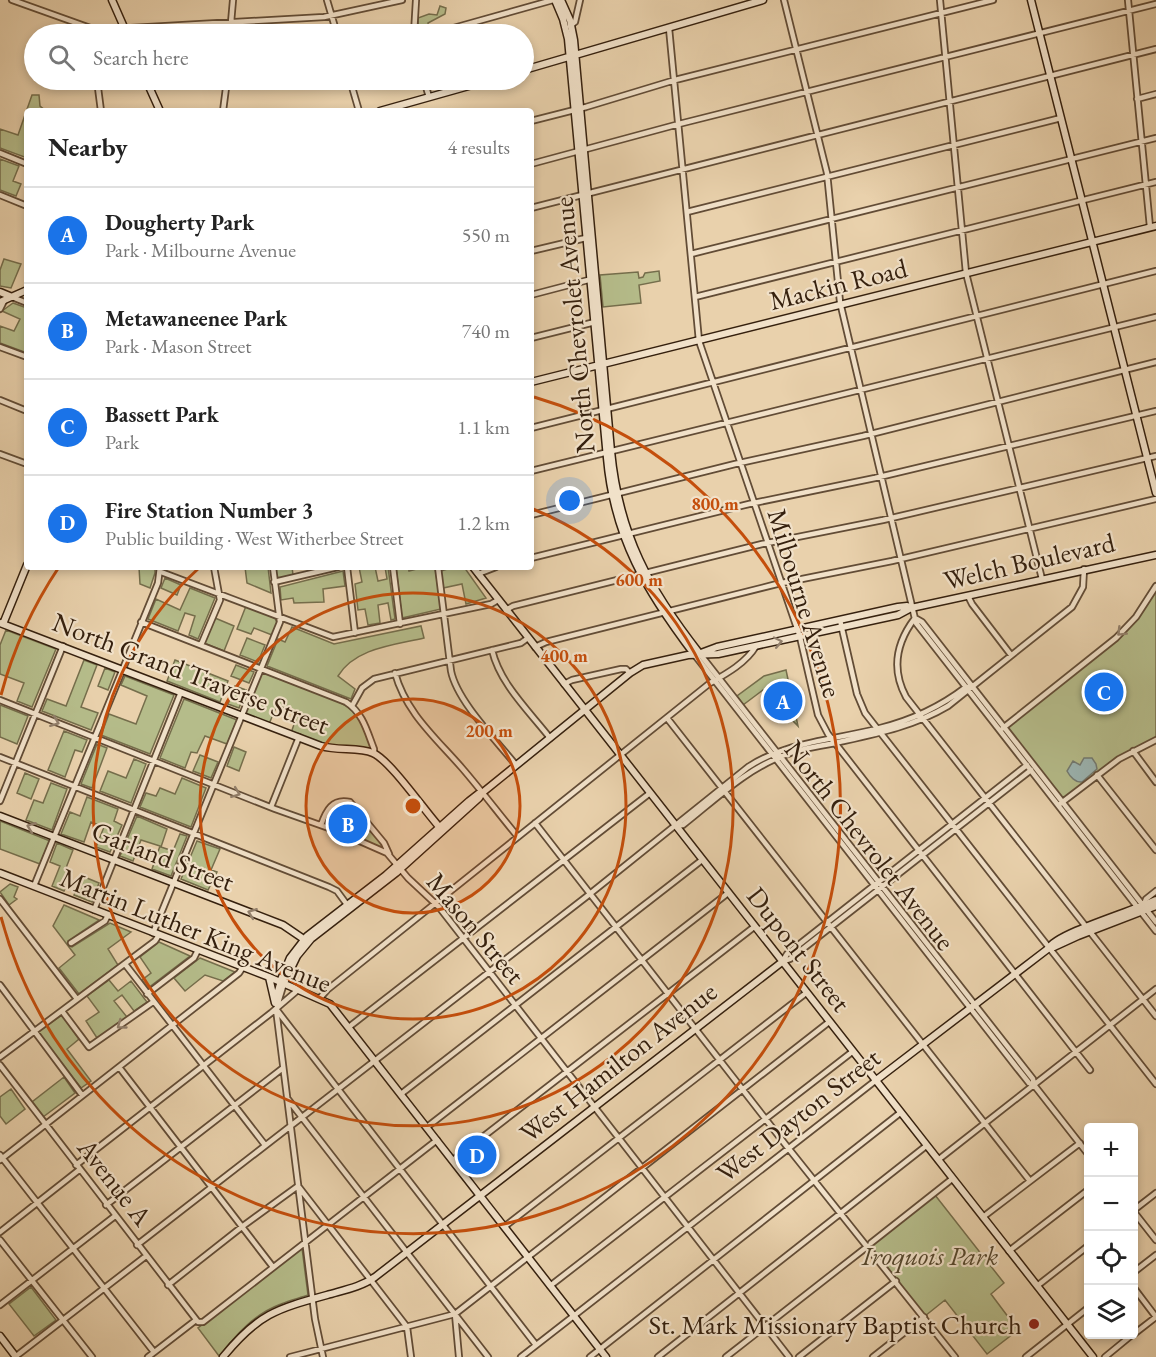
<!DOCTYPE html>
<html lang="en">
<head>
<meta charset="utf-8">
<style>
	body { margin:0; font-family:"EB Garamond",serif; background:#f2f2f2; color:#222 }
	.controls { position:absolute; right:18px; bottom:18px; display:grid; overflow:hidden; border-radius:6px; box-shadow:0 3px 9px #0003 }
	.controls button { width:54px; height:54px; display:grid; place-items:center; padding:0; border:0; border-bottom:2px solid #e0e0e0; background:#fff; color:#222; font:30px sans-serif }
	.you { position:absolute; left:570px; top:501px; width:21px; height:21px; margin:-15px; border:4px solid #fff; border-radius:50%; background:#1a73e8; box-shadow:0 0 0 9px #1a73e833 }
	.badge { display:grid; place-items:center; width:39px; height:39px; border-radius:50%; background:#1a73e8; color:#fff; font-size:20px; font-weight:700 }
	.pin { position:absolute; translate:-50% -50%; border:3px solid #fff; box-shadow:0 2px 6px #0006 }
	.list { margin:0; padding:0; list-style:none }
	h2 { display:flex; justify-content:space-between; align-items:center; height:78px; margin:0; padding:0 24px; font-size:26px }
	h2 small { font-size:20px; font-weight:400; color:#767676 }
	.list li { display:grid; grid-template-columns:39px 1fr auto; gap:18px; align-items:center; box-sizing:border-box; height:96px; padding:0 24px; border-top:2px solid #e0e0e0 }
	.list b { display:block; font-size:22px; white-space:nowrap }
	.list p { margin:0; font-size:20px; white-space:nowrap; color:#767676 }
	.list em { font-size:20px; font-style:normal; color:#767676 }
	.icon { flex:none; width:33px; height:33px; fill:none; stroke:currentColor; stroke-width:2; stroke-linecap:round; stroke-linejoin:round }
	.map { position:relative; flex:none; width:1156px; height:1357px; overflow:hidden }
	.search { position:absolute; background:#fff; box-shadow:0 3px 9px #0003; left:24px; top:24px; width:510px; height:66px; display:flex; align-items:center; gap:15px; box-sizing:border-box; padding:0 21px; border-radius:33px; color:#767676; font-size:22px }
	.panel { position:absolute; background:#fff; box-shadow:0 3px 9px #0003; left:24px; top:108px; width:510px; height:462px; border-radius:6px }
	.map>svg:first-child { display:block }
	.green { fill:#b5bc8a; stroke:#756e4c; stroke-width:1.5 }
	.water { fill:#9bb5b3; stroke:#727971; stroke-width:1.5 }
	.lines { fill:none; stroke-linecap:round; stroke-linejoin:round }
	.street-casing { stroke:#624c36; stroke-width:8 }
	.secondary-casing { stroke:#35200e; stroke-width:9 }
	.street { stroke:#f1e1c9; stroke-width:4.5 }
	.secondary { stroke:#f1e1c9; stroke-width:6 }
	.oneway { stroke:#93806c }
	.ring { fill:none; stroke:#c44e0c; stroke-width:3 }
	.poi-dot { fill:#8f2418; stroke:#f1e1c9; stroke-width:2 }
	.labels { text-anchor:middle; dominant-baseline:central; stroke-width:4.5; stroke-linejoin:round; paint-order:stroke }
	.street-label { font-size:27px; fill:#35200e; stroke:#f1e1c9 }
	.park-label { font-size:27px; font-style:italic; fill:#55472d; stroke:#f1e1c9 }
	.poi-label { font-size:27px; fill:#35200e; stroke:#f1e1c9; text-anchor:end }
	.centre { fill:#c44e0c; stroke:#f1e1c9; stroke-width:3 }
	.ring-label { font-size:18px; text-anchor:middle; font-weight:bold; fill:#c44e0c; stroke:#f1e1c9; stroke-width:4.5; stroke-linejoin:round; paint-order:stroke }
</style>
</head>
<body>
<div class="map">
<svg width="1156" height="1357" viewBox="0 0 1156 1357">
	<rect width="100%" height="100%" fill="#e9d1ac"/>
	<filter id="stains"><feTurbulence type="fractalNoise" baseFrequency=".00333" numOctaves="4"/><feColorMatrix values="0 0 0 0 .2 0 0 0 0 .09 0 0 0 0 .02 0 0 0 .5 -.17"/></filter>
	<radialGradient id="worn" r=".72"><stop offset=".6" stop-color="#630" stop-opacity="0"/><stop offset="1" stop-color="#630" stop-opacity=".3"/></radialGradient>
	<path class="green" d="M440,6l6,2 -1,6 -17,9 1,8 -11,2v-15l11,-4 8,1z
		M32,95h7l1,11 6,5h-19v47l-27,-10v-19l18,6z
		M0,159l19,7 -6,15 8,3 -5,12 -16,-6z
		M4,259l17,5 -10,24 -11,-2v-16z
		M659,271l1,10 -21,4 2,18 -38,4 -3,-32 38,-3 1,6 4,-1 2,-4z
		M13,303l14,5v45l-27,-10v-17l14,5 6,-12 -18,-8z
		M139,567h16v6l-5,15 -10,-4z
		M245,567h23l3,26 -24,-10z
		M275,567h17l1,8 -16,4z
		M359,567h16l3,14 9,-2 -2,-12h3l7,52 -4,1 -3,-17 -10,2 2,18 -12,2 -3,-16 -7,1 -3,-26 7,-2z
		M396,567h12l1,4 15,-4h11l6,42 -39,9z
		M454,567h10l22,31 -20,6 -4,-20 -19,4 -2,-17z
		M343,571l2,15 -22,3 1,13 -30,1 -1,-5 -12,2 -1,-13z
		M165,578l16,7 -4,10 -16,-7z
		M190,588l25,10 -17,41 -9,-4 6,-19 -10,-3 -7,18 -30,-12 8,-20 24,11z
		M1156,590v148l-40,20 -53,41 -56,-72 111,-88 22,-24z
		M246,606l29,12 2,5 -5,12 -18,-7 -3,6 -14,-5z
		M215,618l19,8 -10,25 -20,-8z
		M421,626l3,12c-30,7 -69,10 -86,38l17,13 -4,10 -84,-33 11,-27 7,3 7,-15 42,17z
		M6,630l50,19 -24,58 -15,-6 7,-18 -24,-9v-29z
		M247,638l18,7 -7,17 -18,-7z
		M84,660l13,5 -16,42 17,6 -7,17 -49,-19 5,-12 19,7z
		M175,660l53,21 -8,21 -53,-21z
		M236,665l18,7 -5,11 -18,-7z
		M105,668l10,4 -7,18 -10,-4z
		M786,670l12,56 -35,-36 -20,15 -6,-9 27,-20z
		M262,671c21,9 80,26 93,43 8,9 12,23 16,34l-3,1 -42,-3 -35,-13 7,-20 -21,-8 -8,19 -24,-10z
		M125,676l49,19 -24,59 -49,-19 8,-21 27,10 11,-28 -26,-11z
		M235,686l11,4 -7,18 -11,-4z
		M184,699l53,21 -10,24 -22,-8 -8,17 -6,-1 -6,16 -25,-10z
		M0,705l28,11 -11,28 -17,-7z
		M64,731l23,9 -5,12 -7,-2 -10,27 -17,-7z
		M97,744l10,4 -15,40 -11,-4z
		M234,747l12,5 -7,19 -12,-5z
		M200,755l18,7 -7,16 -18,-7z
		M134,759l12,5 -15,39 -31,-12 8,-20 18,7z
		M25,773l14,6 -8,20 -14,-6z
		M182,778l24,10 -15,39 -51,-20 6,-14 10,3 4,-8 15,6z
		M51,783l16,6 -15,41 -26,-10 8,-20 9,3z
		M87,797l31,12 -4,12 8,4 -12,27 -14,-5 8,-20 -13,-5 -7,20 -23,-8 9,-22 10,4z
		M338,803h12l32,40 -1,4h-4l-50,-24c-3,-9 4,-14 11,-20z
		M137,816l30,13 -6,18 12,4 7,-17 7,2 -16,40 -19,-7 8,-23 -19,-6 -8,21 -13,-5z
		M0,821l50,20 -10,23 -40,-15z
		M197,841l23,8 -9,21 6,2 -9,18 -27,-11z
		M57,843l16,7 -7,18 6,3 -8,20 -12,-5 8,-20 -10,-4z
		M82,876l17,7 -7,19 -18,-7z
		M10,884l8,3 -4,10 3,2 -8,6 -9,-13z
		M64,905l35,15 -31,21 4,6 38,-24 21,9 -23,17 10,16 -39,29 -20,-26 16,-13 -22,-29z
		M159,942l31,14 -42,32 -6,-8 9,-7 -11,-16z
		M200,958l35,14 -12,9 -18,-6 -20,16 -11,-13z
		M109,980l9,11 13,-10 16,21 -13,9 -12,-16 -8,6 13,16 -30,21 -11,-17 13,-9 -12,-16z
		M62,1015l17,24 -12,10 24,32 -10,7 -43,-56z
		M64,1077l11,16 -32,24 -11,-15z
		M11,1089l14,20 -19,15 -6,-8v-19z
		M935,1195l69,88 -13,11 27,36 -31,24 -42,-54 -20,16 -54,-70z
		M302,1248l6,47c-8,3 -18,5 -27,9 -27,10 -44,30 -62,52l-21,-28z
		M31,1287l25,33 -22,16 -25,-32z"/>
	<path class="water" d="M1084,758h8l4,6 1,5 -15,13c-6,1 -12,-5 -15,-11l6,-10 7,4z"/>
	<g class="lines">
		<g class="street-casing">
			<path id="street" d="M12,0l84,30 228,-13 78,-17
				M327,0l10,34
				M784,0l43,173 13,129 76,321 240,308
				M940,0l26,273 76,306
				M1128,0l22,227
				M570,26l5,-4 5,-22
				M669,28l30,313 101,296 18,78 10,19 262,336
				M230,34l3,-34
				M414,34l2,-34
				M432,34l121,-34
				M97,80l4,31
				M350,80l9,31
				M424,80l5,17
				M150,88l8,-3 96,-5
				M1137,99l19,-5
				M223,111l4,-31
				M531,121l55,-14 89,-27 318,-80
				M0,153l27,11
				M531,164l148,-40 477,-120
				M0,195l27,11
				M531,208l625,-159
				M687,212l374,-94
				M531,251l59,-14
				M691,254l465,-116
				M531,295l61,-16
				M12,297l15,6
				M695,297l461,-115
				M0,309l4,-8
				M531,338l64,-16
				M0,347l27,10
				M0,400l27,11
				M531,428l625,-157
				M0,454l27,10
				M531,471l625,-154
				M531,515l204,-51 128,-28 293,-74
				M531,558l218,-54 126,-26 281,-67
				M347,567l8,66
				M393,567l7,57
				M438,567l13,104c6,30 45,69 65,94
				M161,572l172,65 158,-33 7,-4
				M478,574l18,-7
				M274,582l64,-15
				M968,596l4,8 39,51
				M506,610l7,-4 249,-62 121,-24 273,-64
				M915,618c-19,25 -24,51 -9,79l250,319
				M915,618l7,4 234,300
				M840,620l17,74 8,19 291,371
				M141,622l205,80c17,11 21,29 28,47v4
				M201,645l19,-45 -6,-33
				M535,647l11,-5 231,-58 115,-23 264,-62
				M492,650c8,34 37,61 58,88
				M694,654l323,414 12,15 5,2 54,69
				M700,654l322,411 11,14 1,6
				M395,673c11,40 41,65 67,95 19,22 37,46 56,69
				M564,684l8,-4 49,-11h5l4,4
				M0,700l275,109 62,22 50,22 21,25 31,29 350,450
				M352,706l10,-18 12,-9 147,-36 7,-5
				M667,718l363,463
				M1003,728l113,-90 20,-21 20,-31
				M1133,751l23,31
				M0,757l329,130 8,4 11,15
				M1097,775l59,75
				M0,801l63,-155
				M1060,804l59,-45 37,-19
				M271,807l28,-70
				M535,823l250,321 170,213
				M321,825c5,-14 11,-27 29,-23l34,41 5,11
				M676,826l7,-1c32,-25 63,-56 102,-70 14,-6 30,-8 45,-11 40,-9 81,-16 118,-38l124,-99 11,-20 1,-18
				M34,886l124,-303 2,-16
				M0,899l77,100
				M1143,907l3,-8 10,-8
				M94,910l87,-218
				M153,933l127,-311 -7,-55
				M71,943l34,-22 3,-6
				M782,962l5,-8 240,-189
				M782,962l8,-3 241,-189
				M125,964l140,181
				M0,985l82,110
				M147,994l47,-36 4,-8
				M275,998l5,-16
				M320,998l7,-8 383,-307c16,-9 36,-20 46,-37
				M277,1006l7,-23
				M276,1009l260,336
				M276,1009l39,310 8,38
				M62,1011l27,36 64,-45
				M349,1027l301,-234
				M0,1057l155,-116 4,-6
				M0,1065l198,257h5l234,-182
				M119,1067l154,200
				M401,1094l301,-234
				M287,1098l201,259
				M427,1127l301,-234
				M0,1155l154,197
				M0,1160l239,-187 4,-6
				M453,1160l301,-233
				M938,1160l218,-171
				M76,1165l195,-152 28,-24
				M106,1205l177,-137
				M1134,1210l22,-17
				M1134,1212l22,28
				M983,1217l97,-74
				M504,1227l302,-234
				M0,1232l79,-62
				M0,1240l92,117
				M871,1243l81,-64
				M137,1245l449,-348 162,-130c40,-26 87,-27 132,-39 32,-8 60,-21 86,-41l5,-1
				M1009,1251l79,-61
				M1134,1272l22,-17
				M168,1285l75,-59 55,-40 109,141 4,30
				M550,1286l302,-234
				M1037,1286l51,-40
				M1134,1288l22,29
				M0,1305l115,-89
				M455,1314l4,43
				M1134,1334l22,-17
				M15,1357l131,-101
				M148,1357l48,-37
				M290,1357l165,-43 374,-292
				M521,1357l354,-276
				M590,1357l310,-244
				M658,1357l268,-211
				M726,1357l142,-111
				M799,1357l97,-76
				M873,1357l51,-40
				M1026,1357l62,-49
				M1105,1357l28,-23"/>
		</g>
		<g class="secondary-casing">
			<path id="secondary" d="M112,0l15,34
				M555,0l8,19 5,20 39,419c7,80 40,134 87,196
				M561,0l9,20 4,20 37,411c8,84 38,138 89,203
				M1031,0l125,493
				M524,70l239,-70
				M146,80l14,31
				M380,111l110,-31
				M0,292l12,5
				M0,302l27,-12
				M531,382l625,-156
				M473,567l620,790
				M0,623l321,123c17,5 38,1 52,7 18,8 53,60 69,77
				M3,624l24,-59
				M701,653l16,-6 181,-40 9,-1 4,2
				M0,816l283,109 25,17
				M0,873l269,104 61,27 276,353
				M1049,948l5,-1 24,-11 78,-30
				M269,977l6,26
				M280,982l10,-24 17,-22 79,-61 83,-74 9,-7 4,-1
				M284,983l13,-27 14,-17 85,-66 83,-75 3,-5 148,-120 13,-8 45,-10 30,-1 180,-39 13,-7 245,-53
				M875,1081l174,-133c5,-14 89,-39 107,-48
				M0,1336l16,21
				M223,1357c35,-43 53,-48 104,-62 17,-5 34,-8 48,-18l407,-315"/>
		</g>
		<use href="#street" class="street"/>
		<use href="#secondary" class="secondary"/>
	</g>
	<defs><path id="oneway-chevron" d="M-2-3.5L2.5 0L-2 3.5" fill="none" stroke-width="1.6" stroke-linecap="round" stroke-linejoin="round" transform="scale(1.5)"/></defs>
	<g class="oneway">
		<use href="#oneway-chevron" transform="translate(1121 632) rotate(135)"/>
		<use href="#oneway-chevron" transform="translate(778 642) rotate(-12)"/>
		<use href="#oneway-chevron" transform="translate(55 722) rotate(21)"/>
		<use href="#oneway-chevron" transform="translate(236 793) rotate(21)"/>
		<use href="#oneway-chevron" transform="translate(31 827) rotate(-159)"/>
		<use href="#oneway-chevron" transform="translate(252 913) rotate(-159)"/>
		<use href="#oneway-chevron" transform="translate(121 1025) rotate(144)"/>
	</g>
	<circle cx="413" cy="806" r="107" fill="#c44e0c" fill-opacity=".12"/>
	<g class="ring">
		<circle cx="413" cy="806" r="107"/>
		<circle cx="413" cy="806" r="213"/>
		<path d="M533 509A320 320 0 1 1 199 568"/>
		<path d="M1 695A427 427 0 0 1 59 567M534 397A427 427 0 1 1 1 917"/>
	</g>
	<circle class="poi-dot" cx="1034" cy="1324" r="6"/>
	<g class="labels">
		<g class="street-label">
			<text transform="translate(838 284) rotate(-14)">Mackin Road</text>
			<text transform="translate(574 325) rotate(-95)">North Chevrolet Avenue</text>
			<text transform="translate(1029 561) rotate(-13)">Welch Boulevard</text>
			<text transform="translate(805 603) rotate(73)">Milbourne Avenue</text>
			<text transform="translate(191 673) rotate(21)">North Grand Traverse Street</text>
			<text transform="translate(870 845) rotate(52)">North Chevrolet Avenue</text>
			<text transform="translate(163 856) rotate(21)">Garland Street</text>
			<text transform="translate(476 928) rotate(50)">Mason Street</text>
			<text transform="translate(196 930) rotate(22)">Martin Luther King Avenue</text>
			<text transform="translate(799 949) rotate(52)">Dupont Street</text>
			<text transform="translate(618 1062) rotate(-38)">West Hamilton Avenue</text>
			<text transform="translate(798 1115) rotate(-38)">West Dayton Street</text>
			<text transform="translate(115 1182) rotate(52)">Avenue A</text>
		</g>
		<g class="park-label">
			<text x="930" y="1255">Iroquois Park</text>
		</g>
		<g class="poi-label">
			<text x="1022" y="1324">St. Mark Missionary Baptist Church</text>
		</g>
	</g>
	<circle cx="413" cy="806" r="9" class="centre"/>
	<g class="ring-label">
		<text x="715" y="510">800 m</text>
		<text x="639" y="586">600 m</text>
		<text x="564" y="662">400 m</text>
		<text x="489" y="737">200 m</text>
	</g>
	<rect width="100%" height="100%" filter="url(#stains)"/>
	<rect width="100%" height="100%" fill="url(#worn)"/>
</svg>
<div class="controls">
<button>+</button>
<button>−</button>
<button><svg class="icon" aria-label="locate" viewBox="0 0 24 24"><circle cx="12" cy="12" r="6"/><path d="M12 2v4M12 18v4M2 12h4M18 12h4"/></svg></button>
<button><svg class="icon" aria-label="layers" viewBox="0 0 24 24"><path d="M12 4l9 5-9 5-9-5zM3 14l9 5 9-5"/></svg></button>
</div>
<div class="you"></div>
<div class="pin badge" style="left:783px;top:701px">A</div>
<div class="pin badge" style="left:348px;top:824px">B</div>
<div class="pin badge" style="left:1104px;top:692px">C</div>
<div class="pin badge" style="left:477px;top:1155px">D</div>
<div class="search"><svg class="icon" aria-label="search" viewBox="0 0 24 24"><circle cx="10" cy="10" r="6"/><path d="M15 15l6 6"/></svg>Search here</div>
<section class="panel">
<h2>Nearby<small>4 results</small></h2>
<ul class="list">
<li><span class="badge">A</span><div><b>Dougherty Park</b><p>Park · Milbourne Avenue</p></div><em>550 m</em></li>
<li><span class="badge">B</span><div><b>Metawaneenee Park</b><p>Park · Mason Street</p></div><em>740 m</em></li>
<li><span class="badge">C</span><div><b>Bassett Park</b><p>Park</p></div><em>1.1 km</em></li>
<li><span class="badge">D</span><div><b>Fire Station Number 3</b><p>Public building · West Witherbee Street</p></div><em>1.2 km</em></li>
</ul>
</section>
</div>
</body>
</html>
